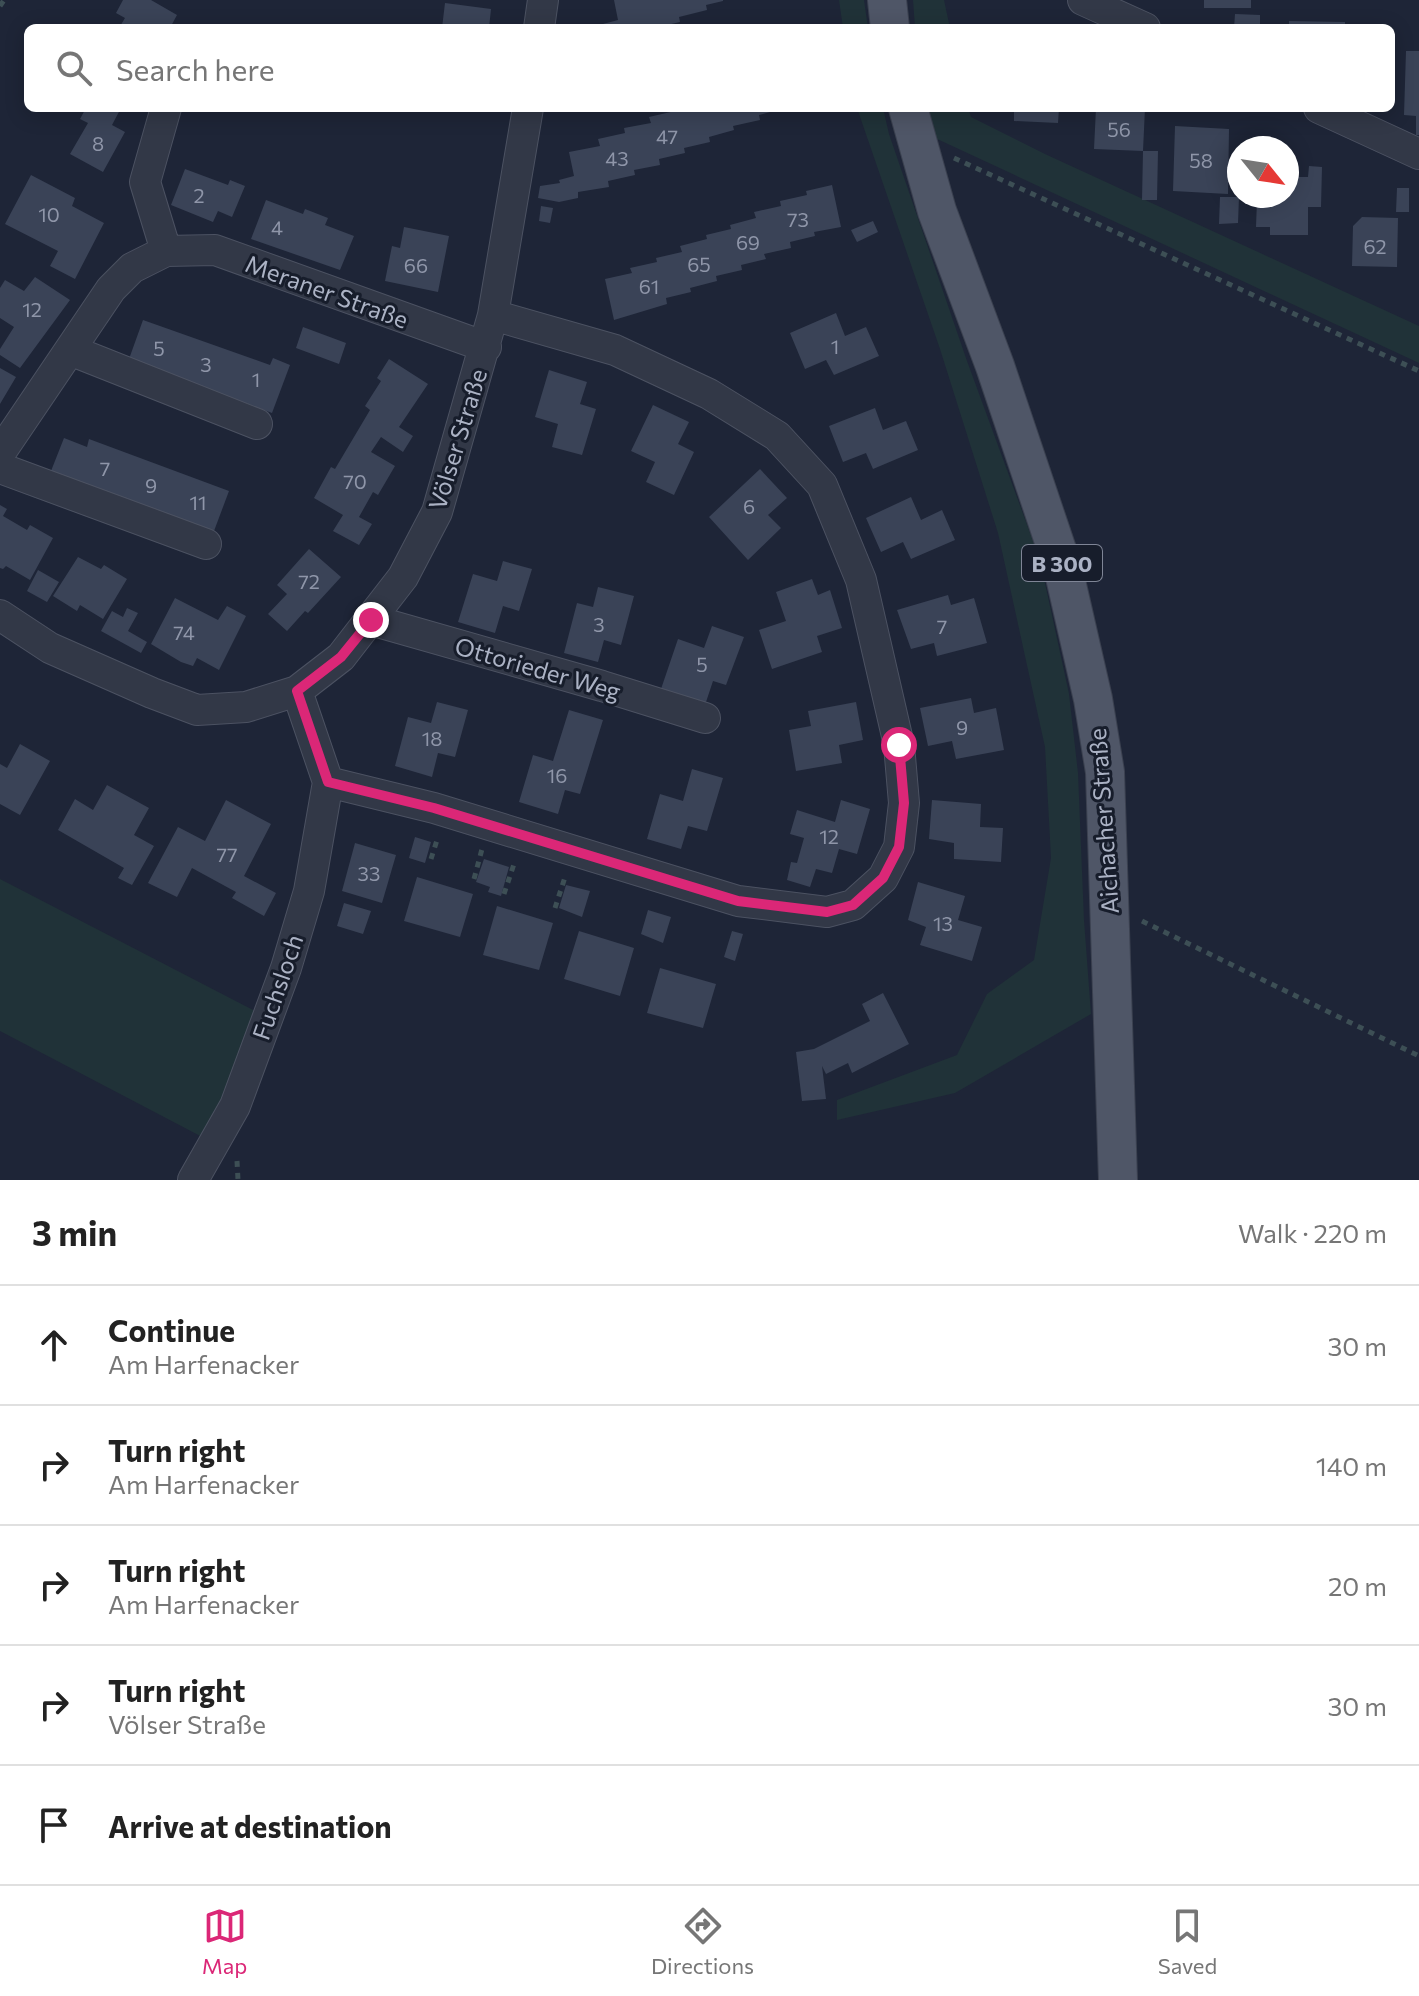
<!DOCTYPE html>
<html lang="en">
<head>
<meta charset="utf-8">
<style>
	body { margin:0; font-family:Commissioner,sans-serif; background:#f6f6f6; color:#222 }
	.compass { position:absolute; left:1227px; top:136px; width:72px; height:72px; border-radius:50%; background:#fff; box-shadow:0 4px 20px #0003; rotate:120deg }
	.stop { position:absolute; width:24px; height:24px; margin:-18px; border:6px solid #db2777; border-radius:50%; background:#fff }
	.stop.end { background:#db2777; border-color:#fff; box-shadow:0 2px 8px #0008 }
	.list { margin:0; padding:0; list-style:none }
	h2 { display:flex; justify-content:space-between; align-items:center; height:104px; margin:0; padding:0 32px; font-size:34px }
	h2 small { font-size:26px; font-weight:400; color:#767676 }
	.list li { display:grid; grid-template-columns:52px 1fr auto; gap:24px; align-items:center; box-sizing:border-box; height:120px; padding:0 32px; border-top:2px solid #e0e0e0 }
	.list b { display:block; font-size:30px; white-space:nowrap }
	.list p { margin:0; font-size:26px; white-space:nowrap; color:#767676 }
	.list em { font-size:26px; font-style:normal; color:#767676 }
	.icon { flex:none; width:44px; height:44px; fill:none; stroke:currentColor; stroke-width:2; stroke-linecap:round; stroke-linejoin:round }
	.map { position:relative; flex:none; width:1419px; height:1180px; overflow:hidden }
	.search { position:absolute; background:#fff; box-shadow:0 4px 20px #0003; left:24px; right:24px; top:24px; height:88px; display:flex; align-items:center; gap:20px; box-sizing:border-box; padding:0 28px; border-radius:12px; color:#767676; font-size:30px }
	.sheet { height:704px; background:#fff }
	nav { display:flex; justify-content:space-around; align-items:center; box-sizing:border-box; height:112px; border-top:2px solid #e0e0e0; background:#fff; font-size:22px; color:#767676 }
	nav a { display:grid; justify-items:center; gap:4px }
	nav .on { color:#db2777 }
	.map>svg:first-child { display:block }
	.green { fill:#203238 }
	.building { fill:#3a4357 }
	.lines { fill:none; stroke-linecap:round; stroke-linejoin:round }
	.minor-casing { stroke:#4c5262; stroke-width:32 }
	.major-casing { stroke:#3b4150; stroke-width:40 }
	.path { stroke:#3d4f55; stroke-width:5; stroke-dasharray:6 6; stroke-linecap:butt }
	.minor { stroke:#323847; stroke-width:30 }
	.major { stroke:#4f5667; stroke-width:38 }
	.route { stroke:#db2777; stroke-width:10 }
	.labels { text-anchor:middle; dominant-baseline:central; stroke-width:6; stroke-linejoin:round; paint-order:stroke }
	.number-label { font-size:20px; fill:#8f96a9 }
	.shield { fill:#171d2b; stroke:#7f8596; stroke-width:2 }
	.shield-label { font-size:22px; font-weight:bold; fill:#abb2c4 }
	.street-label { font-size:24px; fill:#abb2c4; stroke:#171d2b }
</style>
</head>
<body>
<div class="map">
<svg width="1419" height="1180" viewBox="0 0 1419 1180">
	<rect width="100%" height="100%" fill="#1e2537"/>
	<path class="green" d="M839,0h25l4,28h-25z
		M913,0h31l6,28h-35z
		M857,108h26l6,26 78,227 73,199 29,134 9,79 6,147 7,94 -136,79 -118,27v-20l120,-45 30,-61 47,-34 17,-102 -6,-111 -47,-214 -58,-184z
		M928,108h40l3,9 74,37 374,172v37l-484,-225z
		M0,879l255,132 -49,128 -206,-108z"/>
	<path class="building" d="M123,0h28l26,15 -7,13h-51l6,-10 -9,-5z
		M614,0h109v1l-17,4 1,5 -28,7 1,5 -26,6h-66l30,-8z
		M1204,0h47v8h-47z
		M445,3l46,6 -2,19h-47z
		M1235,14l25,1v13h-26z
		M1289,21l56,1v6h-56z
		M1406,51h13v84h-3v-19l-12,-1z
		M86,108h35l-9,17 13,7 -22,40 -33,-18 18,-31 -8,-4z
		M674,108l107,1 -22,6 1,5 -27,6 1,4 -25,7 1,5 -26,6 1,5 -26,6 1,6 -26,5 1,5 -27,6 1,6 -31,5v6l-19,4 -21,-4 2,-12 20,-3 -1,-3 15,-4 -5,-24 31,-6 -2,-7 27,-6 -1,-5 27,-5 -2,-6 26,-6z
		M1014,108h45l-1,15 -44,-2z
		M1096,108h49l-2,43 -49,-2z
		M1175,126l54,3 -1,65 -55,-3z
		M1143,151h15l-1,49h-15z
		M1309,166l13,1 -1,40h-13v28h-38v-8h-14l1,-27h15v-4h15v-19h21z
		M185,169l43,16 2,-5 15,6 -13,31 -14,-6 -5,11 -42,-17z
		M31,175l44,23 -3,8 32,17 -29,56 -25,-13 8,-15 -53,-27z
		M832,185l9,42 -27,5 1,4 -25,6 1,6 -27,6 2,5 -25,6 1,5 -26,6 1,5 -27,7 1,4 -25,6 1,6 -53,16 -9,-41 27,-6 -2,-5 27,-6 -1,-4 26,-6 -2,-6 27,-7 -1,-4 25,-6 -1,-4 26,-7 -2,-6 27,-6 -1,-5 27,-6 -1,-4z
		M1397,188h12v24h-13z
		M1220,197h19l-1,26 -19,1z
		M266,200l37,14 2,-5 23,9 -3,7 29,11 -14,34 -89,-31z
		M541,206l12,2 -3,15 -11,-2z
		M1362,217l36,1 -1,49 -45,-1 1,-40z
		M873,221l5,11 -21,10 -6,-12z
		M404,227l45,9 -11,56 -53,-11 7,-35 8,2z
		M35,277l35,23 -50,68 -20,-13v-6l14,-22 -14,-9v-30l5,-8 19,11z
		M836,313l9,23 21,-9 13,29 -45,19 -8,-15 -21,9 -15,-36z
		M143,320l127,45 3,-7 17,7 -18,48 -143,-54z
		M303,327l43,16 -7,21 -43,-16z
		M389,359l39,25 -29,43 14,9 -10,16 -22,-15 -10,15 24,14 -17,29 -5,-3 -14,25 13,7 -13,21 -26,-14 10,-16 -29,-17 17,-31 4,2 35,-59 -5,-4 16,-25 -4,-3z
		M0,368l16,9 -16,27z
		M549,370l38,12 -7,22 16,5 -14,46 -30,-8 6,-23 -23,-7z
		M653,405l36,17 -11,22 16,8 -20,43 -28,-13 9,-20 -24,-11z
		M875,408l8,22 23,-9 12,29 -45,19 -7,-16 -23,9 -14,-36z
		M64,438l23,9 2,-8 140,52 -15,40 -163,-60z
		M760,469l27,29 -19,17 13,13 -33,32 -39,-43z
		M911,497l10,23 21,-10 13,30 -44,19 -8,-17 -22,10 -15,-34z
		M0,505l7,4 -4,7 24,14 3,-5 23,13 -23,42 -24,-14 -3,3 -3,-1z
		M309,549l32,28 -33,36 -3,-2 -18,20 -19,-17 19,-20 -10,-9z
		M78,557l23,12 3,-4 23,14 -24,40 -23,-14 -3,6 -24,-15z
		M503,561l29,8 -13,42 -16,-5 -8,27 -37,-11 15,-48 24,7z
		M38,570l21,12 -12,20 -20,-11z
		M812,579l6,16 12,-5 12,38 -25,8 5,16 -50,17 -13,-39 27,-9 -10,-29z
		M598,587l36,9 -13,49 -17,-5 -6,22 -34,-9 13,-50 16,4z
		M948,595l3,10 23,-7 13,45 -50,13 -3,-13 -23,6 -14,-39z
		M175,598l43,22 9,-14 19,10 -27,54 -22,-12 -4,8 -12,-4 -30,-18z
		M127,608l11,5 -10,18 19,11 -6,11 -40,-22 11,-20 11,6z
		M712,626l32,11 -18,48 -13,-4 -8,24 -44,-16 17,-50 26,9z
		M971,698l3,15 22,-5 8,42 -48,9 -4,-18 -24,5 -8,-38z
		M437,702l31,8 -13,47 -17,-4 -6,24 -37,-11 13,-49 23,6z
		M856,702l7,38 -24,5 3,18 -46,8 -7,-41 22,-4 -3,-15z
		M569,710l34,10 -23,74 -15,-4 -7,24 -39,-12 14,-47 20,6z
		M20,744l30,17 -30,54 -20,-11v-40l7,4z
		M692,769l31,9 -16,53 -19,-5 -7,23 -34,-10 13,-45 23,7z
		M107,785l42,23 -15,27 20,11 -22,39 -14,-7 6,-10 -66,-38 17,-31 18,11z
		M226,800l45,24 -27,52 32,17 -12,23 -32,-18 4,-6 -44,-24 -15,29 -29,-14 30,-56 27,14z
		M841,800l29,9 -13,45 -18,-5 -7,24 -16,-4 -6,18 -23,-7 4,-18 6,1 7,-25 -14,-4 7,-24 38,12z
		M932,800l49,4 -1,23 23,1 -2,34 -47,-3v-16l-25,-4z
		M415,837l16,5 -6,21 -16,-5z
		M355,843l41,12 -14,48 -40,-12z
		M484,859l25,8 -8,29 -13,-4 2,-5 -14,-5z
		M417,877l56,17 -13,43 -56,-16z
		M918,882l47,14 -7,24 24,7 -10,34 -52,-16 6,-18 -18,-7z
		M566,885l24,6 -8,26 -23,-9z
		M344,903l27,8 -8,23 -26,-8z
		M497,906l56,17 -14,47 -56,-15z
		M648,910l23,7 -8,26 -22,-9z
		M579,931l55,17 -14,48 -56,-17z
		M732,931l11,3 -8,27 -11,-4z
		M660,968l56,16 -13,44 -56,-15z
		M883,993l26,51 -57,29 -4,-10 -22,11 -4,-8 4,33 -24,2 -6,-49 18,-3 56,-28 -8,-17z"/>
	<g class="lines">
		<g class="minor-casing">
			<path id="minor" d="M1083,0l62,28
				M539,28l4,-28
				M1319,108l100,46
				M166,251l-21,-69 21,-74
				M70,350l187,74
				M0,453l111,-164 21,-21 34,-17 49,-1 271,97
				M0,468l206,76
				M0,615l50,33 102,45 45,17 49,-3 51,-16 44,-34 62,-80 34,-65 56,-197 35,-207
				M371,620l231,66 103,32
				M328,782l106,26 304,93 89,11 26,-7 30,-27 16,-31 5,-44 -5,-58 -38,-165 -39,-95 -45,-49 -68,-42 -94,-44 -122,-35
				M193,1180l42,-74 51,-138 23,-77 19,-109 -31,-91"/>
		</g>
		<g class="major-casing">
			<path id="major" d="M887,0l3,28
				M908,108l29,103 58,155 68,202 30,131 12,73 13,408"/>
		</g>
		<path class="path" d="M0,6l4,-6
			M954,158l465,213
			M431,859l7,-22
			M474,879l8,-30
			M504,894l11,-33
			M555,908l11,-34
			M1142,921l277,135
			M237,1161l1,19"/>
		<use href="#minor" class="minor"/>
		<use href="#major" class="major"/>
	</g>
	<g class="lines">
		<path class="route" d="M371,620l-30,37 -44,34 31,91 106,26 304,93 89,11 26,-7 30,-27 16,-31 5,-44 -5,-58"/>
	</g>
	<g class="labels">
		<g class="number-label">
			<text x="1119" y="129">56</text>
			<text x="667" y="136">47</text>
			<text x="98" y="143">8</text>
			<text x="617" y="158">43</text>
			<text x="1201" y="160">58</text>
			<text x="199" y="195">2</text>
			<text x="49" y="214">10</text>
			<text x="798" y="219">73</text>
			<text x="277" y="227">4</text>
			<text x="748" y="242">69</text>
			<text x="1375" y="246">62</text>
			<text x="699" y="264">65</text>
			<text x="416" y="265">66</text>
			<text x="649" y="286">61</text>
			<text x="32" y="309">12</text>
			<text x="835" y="346">1</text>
			<text x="159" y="348">5</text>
			<text x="206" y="364">3</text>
			<text x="256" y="379">1</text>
			<text x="105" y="468">7</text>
			<text x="355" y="481">70</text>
			<text x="151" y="485">9</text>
			<text x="198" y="502">11</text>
			<text x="749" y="506">6</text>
			<text x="309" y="581">72</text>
			<text x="599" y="624">3</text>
			<text x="942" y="626">7</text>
			<text x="184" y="632">74</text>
			<text x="702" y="664">5</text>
			<text x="962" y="727">9</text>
			<text x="432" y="738">18</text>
			<text x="557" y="775">16</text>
			<text x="829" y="836">12</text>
			<text x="227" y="854">77</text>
			<text x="369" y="873">33</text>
			<text x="943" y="923">13</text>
		</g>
		<rect class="shield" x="1022" y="545" width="80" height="36" rx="6"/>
		<g class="shield-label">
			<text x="1062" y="563">B 300</text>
		</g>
		<g class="street-label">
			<text transform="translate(327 291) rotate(20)">Meraner Straße</text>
			<text transform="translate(457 439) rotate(-73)">Völser Straße</text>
			<text transform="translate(538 668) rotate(16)">Ottorieder Weg</text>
			<text transform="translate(1103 821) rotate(-94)">Aichacher Straße</text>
			<text transform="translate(277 987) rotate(-71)">Fuchsloch</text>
		</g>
	</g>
</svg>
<svg class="compass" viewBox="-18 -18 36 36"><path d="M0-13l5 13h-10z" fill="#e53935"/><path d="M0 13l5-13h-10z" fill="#767676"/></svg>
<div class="stop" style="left:899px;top:745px"></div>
<div class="stop end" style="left:371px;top:620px"></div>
<div class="search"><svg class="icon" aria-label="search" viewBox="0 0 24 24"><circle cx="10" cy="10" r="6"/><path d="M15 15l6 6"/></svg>Search here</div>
</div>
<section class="sheet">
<h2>3 min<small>Walk · 220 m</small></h2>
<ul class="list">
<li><svg class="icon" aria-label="ahead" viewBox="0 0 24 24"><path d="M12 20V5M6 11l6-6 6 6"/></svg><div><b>Continue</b><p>Am Harfenacker</p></div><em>30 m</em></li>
<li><svg class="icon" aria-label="right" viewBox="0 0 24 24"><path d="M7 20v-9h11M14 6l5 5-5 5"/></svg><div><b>Turn right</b><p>Am Harfenacker</p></div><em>140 m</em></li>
<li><svg class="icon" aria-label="right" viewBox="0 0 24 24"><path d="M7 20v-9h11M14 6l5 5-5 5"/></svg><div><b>Turn right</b><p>Am Harfenacker</p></div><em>20 m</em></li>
<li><svg class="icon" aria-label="right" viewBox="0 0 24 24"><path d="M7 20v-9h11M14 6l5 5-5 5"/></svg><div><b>Turn right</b><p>Völser Straße</p></div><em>30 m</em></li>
<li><svg class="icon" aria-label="arrive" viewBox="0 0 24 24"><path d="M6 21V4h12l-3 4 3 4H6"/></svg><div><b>Arrive at destination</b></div></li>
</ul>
</section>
<nav>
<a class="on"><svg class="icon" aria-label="map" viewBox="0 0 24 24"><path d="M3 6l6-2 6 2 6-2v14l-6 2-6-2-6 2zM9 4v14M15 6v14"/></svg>Map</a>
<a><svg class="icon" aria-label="directions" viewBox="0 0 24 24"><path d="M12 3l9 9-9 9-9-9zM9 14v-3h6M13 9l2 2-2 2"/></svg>Directions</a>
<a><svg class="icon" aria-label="saved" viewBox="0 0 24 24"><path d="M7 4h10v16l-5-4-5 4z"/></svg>Saved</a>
</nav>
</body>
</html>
